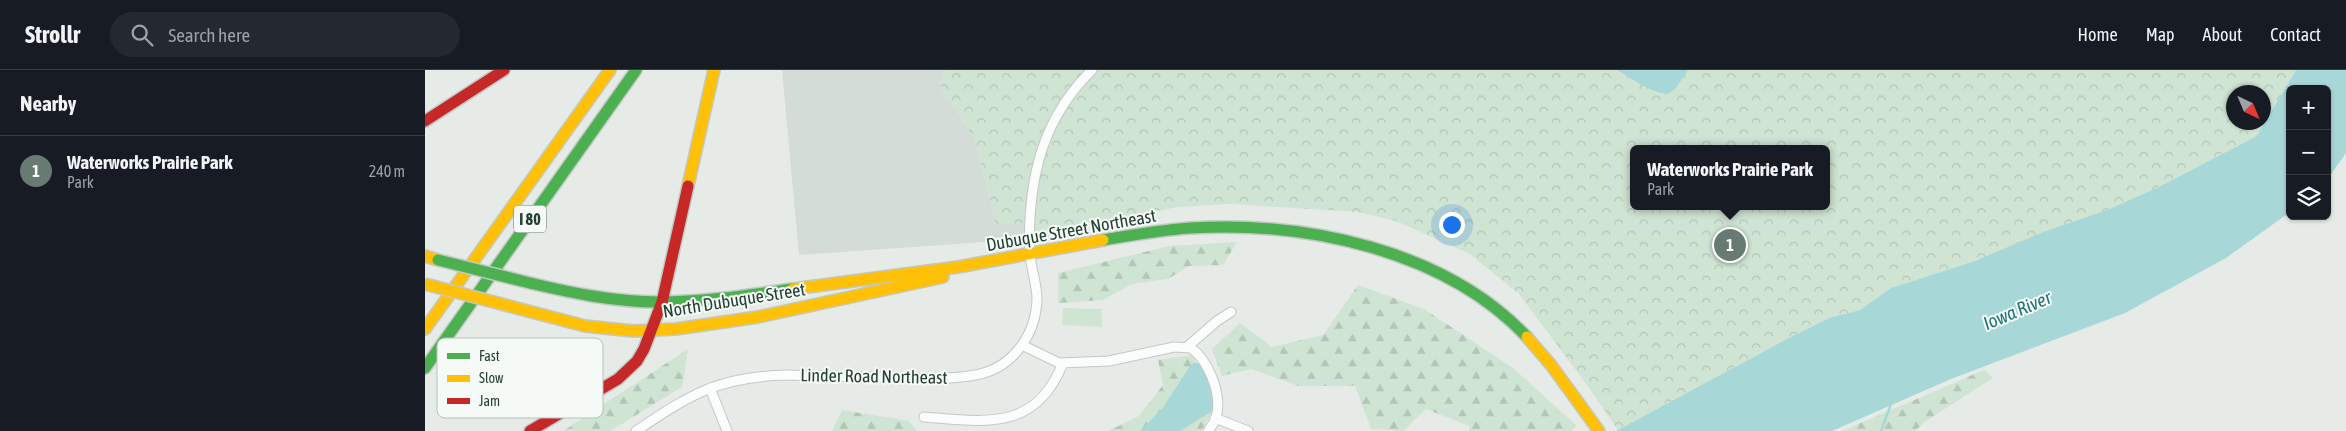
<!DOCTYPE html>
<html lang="en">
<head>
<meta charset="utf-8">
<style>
	body { margin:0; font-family:"Asap Condensed",sans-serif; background:#242831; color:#f1f3f6 }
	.controls { position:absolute; right:15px; top:15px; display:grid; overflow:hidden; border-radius:8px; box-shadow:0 1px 4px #0004 }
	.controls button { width:45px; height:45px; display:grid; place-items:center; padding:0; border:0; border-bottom:1px solid #363941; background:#171b24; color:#f1f3f6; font:25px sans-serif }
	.compass { position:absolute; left:1801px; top:15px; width:45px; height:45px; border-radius:50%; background:#171b24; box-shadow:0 1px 4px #0004; rotate:136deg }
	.you { position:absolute; left:1026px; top:154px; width:18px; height:18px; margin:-12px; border:4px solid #fff; border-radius:50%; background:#1a73e8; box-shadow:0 0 0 8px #1a73e833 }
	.badge { display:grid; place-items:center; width:32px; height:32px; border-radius:50%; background:#687b73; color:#fff; font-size:16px; font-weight:700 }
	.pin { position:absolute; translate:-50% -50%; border:2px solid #fff; box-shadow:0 1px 5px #0006 }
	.popup { position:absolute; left:1205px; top:75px; width:200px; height:65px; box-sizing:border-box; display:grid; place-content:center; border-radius:8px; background:#171b24; filter:drop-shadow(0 1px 4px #0005); font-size:16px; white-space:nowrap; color:#9ea1a6 }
	.popup b { font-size:19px; color:#f1f3f6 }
	.popup::after { content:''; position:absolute; left:50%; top:100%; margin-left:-10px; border:10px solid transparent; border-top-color:#171b24 }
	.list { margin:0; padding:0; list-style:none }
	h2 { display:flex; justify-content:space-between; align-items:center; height:65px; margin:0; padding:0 20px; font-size:21px }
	h2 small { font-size:16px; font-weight:400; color:#9ea1a6 }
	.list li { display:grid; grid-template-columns:32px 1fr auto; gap:15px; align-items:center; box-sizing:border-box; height:70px; padding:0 20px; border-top:1px solid #363941 }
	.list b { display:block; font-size:19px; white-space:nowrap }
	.list p { margin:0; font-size:16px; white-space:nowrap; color:#9ea1a6 }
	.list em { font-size:16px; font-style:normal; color:#9ea1a6 }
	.icon { flex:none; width:28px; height:28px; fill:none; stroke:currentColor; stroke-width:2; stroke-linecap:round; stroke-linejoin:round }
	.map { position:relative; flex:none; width:1921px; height:361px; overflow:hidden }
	header { display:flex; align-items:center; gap:30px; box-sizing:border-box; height:70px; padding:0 25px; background:#171b24; border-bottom:1px solid #363941 }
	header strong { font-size:24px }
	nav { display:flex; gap:28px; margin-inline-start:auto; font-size:18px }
	.search { width:350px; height:45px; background:#242831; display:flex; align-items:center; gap:12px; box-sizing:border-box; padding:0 18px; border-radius:28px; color:#9ea1a6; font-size:19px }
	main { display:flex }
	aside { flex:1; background:#171b24 }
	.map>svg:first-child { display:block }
	.built { fill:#d4dcd8 }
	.forest { fill:url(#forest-firs) }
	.park { fill:url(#park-crowns); fill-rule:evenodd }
	.pitch { fill:#d0e4d3 }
	.water { fill:#a8d7d8 }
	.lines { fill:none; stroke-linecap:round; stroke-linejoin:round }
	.stream { stroke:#a8d7d8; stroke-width:2.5 }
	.street-casing { stroke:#c3c8c5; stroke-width:11 }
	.fast-casing { stroke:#c2c9c5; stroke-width:14 }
	.slow-casing { stroke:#c2c9c5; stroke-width:14 }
	.jam-casing { stroke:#c2c9c5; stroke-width:14 }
	.street { stroke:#fbfcfc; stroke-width:9 }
	.fast { stroke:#4caf50; stroke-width:11 }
	.slow { stroke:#ffc107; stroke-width:11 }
	.jam { stroke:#c62828; stroke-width:11 }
	.fast-bridge-casing { stroke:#c2c9c5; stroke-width:14; stroke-linecap:butt }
	.slow-bridge-casing { stroke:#c2c9c5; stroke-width:14; stroke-linecap:butt }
	.fast-bridge { stroke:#4caf50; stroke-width:11 }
	.slow-bridge { stroke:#ffc107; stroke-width:11 }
	.labels { text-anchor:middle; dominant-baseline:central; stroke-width:4; stroke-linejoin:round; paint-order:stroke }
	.shield { fill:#f5faf7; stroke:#63776e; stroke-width:1 }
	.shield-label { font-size:16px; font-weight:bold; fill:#243f34 }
	.street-label { font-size:18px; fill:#243f34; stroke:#f5faf7 }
	.water-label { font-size:19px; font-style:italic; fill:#1f757a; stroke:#f5faf7 }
	.key { fill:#f5faf7; stroke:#b6c2bc; stroke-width:1 }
	.key-label { font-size:14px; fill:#243f34 }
</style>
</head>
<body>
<header>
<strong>Strollr</strong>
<div class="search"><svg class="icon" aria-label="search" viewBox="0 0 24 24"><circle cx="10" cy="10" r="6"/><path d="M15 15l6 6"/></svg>Search here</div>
<nav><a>Home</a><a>Map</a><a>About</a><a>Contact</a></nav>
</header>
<main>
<aside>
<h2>Nearby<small></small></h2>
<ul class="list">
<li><span class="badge">1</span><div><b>Waterworks Prairie Park</b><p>Park</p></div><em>240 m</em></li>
</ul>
</aside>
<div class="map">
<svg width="1921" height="361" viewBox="0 0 1921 361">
	<defs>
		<pattern id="forest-firs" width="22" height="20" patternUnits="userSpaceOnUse" patternTransform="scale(1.25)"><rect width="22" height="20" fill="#d0e4d3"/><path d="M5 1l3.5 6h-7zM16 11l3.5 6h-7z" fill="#b2c5b6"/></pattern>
		<pattern id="park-crowns" width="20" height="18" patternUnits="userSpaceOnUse" patternTransform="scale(1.25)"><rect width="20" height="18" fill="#d0e4d3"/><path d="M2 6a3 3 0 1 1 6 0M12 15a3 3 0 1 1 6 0" fill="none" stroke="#b2c5b6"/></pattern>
	</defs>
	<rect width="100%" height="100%" fill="#e6ebe8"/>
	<path class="built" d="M357,0h163l-6,14 36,55 21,84h28v10l-39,9 -186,13z"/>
	<path class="forest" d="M812,172l-14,23 -34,1 -21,13 -36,5 -29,16 -45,3v-30l111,-27z
		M933,215l66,24 89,59 64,58 -6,5h-102v-5l-43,-17 -23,22 -32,-2 -16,-43h-57l-47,-17 -29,7 -10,-27 28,-26 32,24 51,-12z
		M263,279l-6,38 -72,44h-47z
		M767,285l22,55 -13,21h-93l31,-15 24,-31 -5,-25z
		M1559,300l9,8 -67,43 -11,10h-73z
		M417,340l67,11 8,10h-85z"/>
	<path class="park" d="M520,0h1351l-38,66 -99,51 -52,23 -64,22 -68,29 -84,27 -31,22 -31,8 -42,21 -169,91 -34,-49 -65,-87 -49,-40 -74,-33 -39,-9 -127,-8 -52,3 -147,29v-9l-7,-4 -28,1 -21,-85 -36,-55zM1808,22h30v30h-30zM1209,79h192v57h-192z"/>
	<path class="pitch" d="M638,238l39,1v18l-40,-2z"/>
	<path class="water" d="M1192,0h71l-12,18 -8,6c-18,-1 -35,-15 -51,-24z
		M1871,0h50v83l-19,27v-91h-37v123l-64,46 -101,55 -174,66 -119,52h-216l171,-92 42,-21 31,-8 31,-22 84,-27 68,-29 64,-22 52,-23 98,-51z
		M770,292c16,7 19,33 19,48l-34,21h-40l22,-22 28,-43z"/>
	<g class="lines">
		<path class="stream" d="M1456,361l10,-27"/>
		<g class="street-casing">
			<path id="street" d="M597,275l37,18 50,-2 65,-14 17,1c17,12 30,44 26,65 -1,7 -5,13 -9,18
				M762,277l30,-26 14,-9
				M285,318l17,43
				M499,347c63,5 112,14 139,-54
				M790,348l33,13
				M211,361c55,-37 82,-54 150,-56 37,1 74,2 110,2 26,1 54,3 79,-2 37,-6 61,-40 62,-76 0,-15 -6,-30 -7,-45 -2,-25 1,-62 7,-86 8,-37 28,-72 55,-98"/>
		</g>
		<g class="fast-casing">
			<path id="fast" d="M678,170c29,-5 58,-10 87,-12 116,-7 255,22 337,109
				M105,213c42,10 85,19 129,19 45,0 90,-7 134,-13
				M0,298l211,-298"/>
		</g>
		<g class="slow-casing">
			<path id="slow" d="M263,116l26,-116
				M0,186l13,4
				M368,219l165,-22 145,-27
				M84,236l76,20 48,5 43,-2 82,-12 185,-40
				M0,259l185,-259
				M1102,267l24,28 48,66"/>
		</g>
		<g class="jam-casing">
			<path id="jam" d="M0,51l79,-51
				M105,361l88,-52 19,-18 7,-12 18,-47 26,-116"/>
		</g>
		<use href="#street" class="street"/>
		<use href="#fast" class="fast"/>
		<use href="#slow" class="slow"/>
		<use href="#jam" class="jam"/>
		<g class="fast-bridge-casing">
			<path id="fast-bridge" d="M13,190l92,23"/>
		</g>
		<g class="slow-bridge-casing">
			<path id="slow-bridge" d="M0,214l84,22"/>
		</g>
		<use href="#fast-bridge" class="fast-bridge"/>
		<use href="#slow-bridge" class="slow-bridge"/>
	</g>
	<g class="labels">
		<rect class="shield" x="89" y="135.5" width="32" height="27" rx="4"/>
		<g class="shield-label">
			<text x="105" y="149">I 80</text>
		</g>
		<g class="street-label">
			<text transform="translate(646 160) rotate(-10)">Dubuque Street Northeast</text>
			<text transform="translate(309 230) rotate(-9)">North Dubuque Street</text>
			<text transform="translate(449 306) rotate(1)">Linder Road Northeast</text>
		</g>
		<g class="water-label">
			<text transform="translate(1592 240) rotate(-23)">Iowa River</text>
		</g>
	</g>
	<rect x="12" y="268" width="166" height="80" rx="8" class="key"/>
	<rect x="22" y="283" width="23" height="6" fill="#4caf50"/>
	<rect x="22" y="305" width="23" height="7" fill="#ffc107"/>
	<rect x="22" y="328" width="23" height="6" fill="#c62828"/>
	<g class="key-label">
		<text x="54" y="291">Fast</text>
		<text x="54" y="313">Slow</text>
		<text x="54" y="336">Jam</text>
	</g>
</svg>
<div class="controls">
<button>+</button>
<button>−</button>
<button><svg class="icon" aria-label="layers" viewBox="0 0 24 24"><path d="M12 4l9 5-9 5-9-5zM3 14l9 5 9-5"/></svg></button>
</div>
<svg class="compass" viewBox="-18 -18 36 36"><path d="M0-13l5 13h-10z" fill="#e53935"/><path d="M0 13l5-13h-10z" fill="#9ea1a6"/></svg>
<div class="you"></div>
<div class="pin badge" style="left:1305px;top:175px">1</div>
<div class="popup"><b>Waterworks Prairie Park</b>Park</div>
</div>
</main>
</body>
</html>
